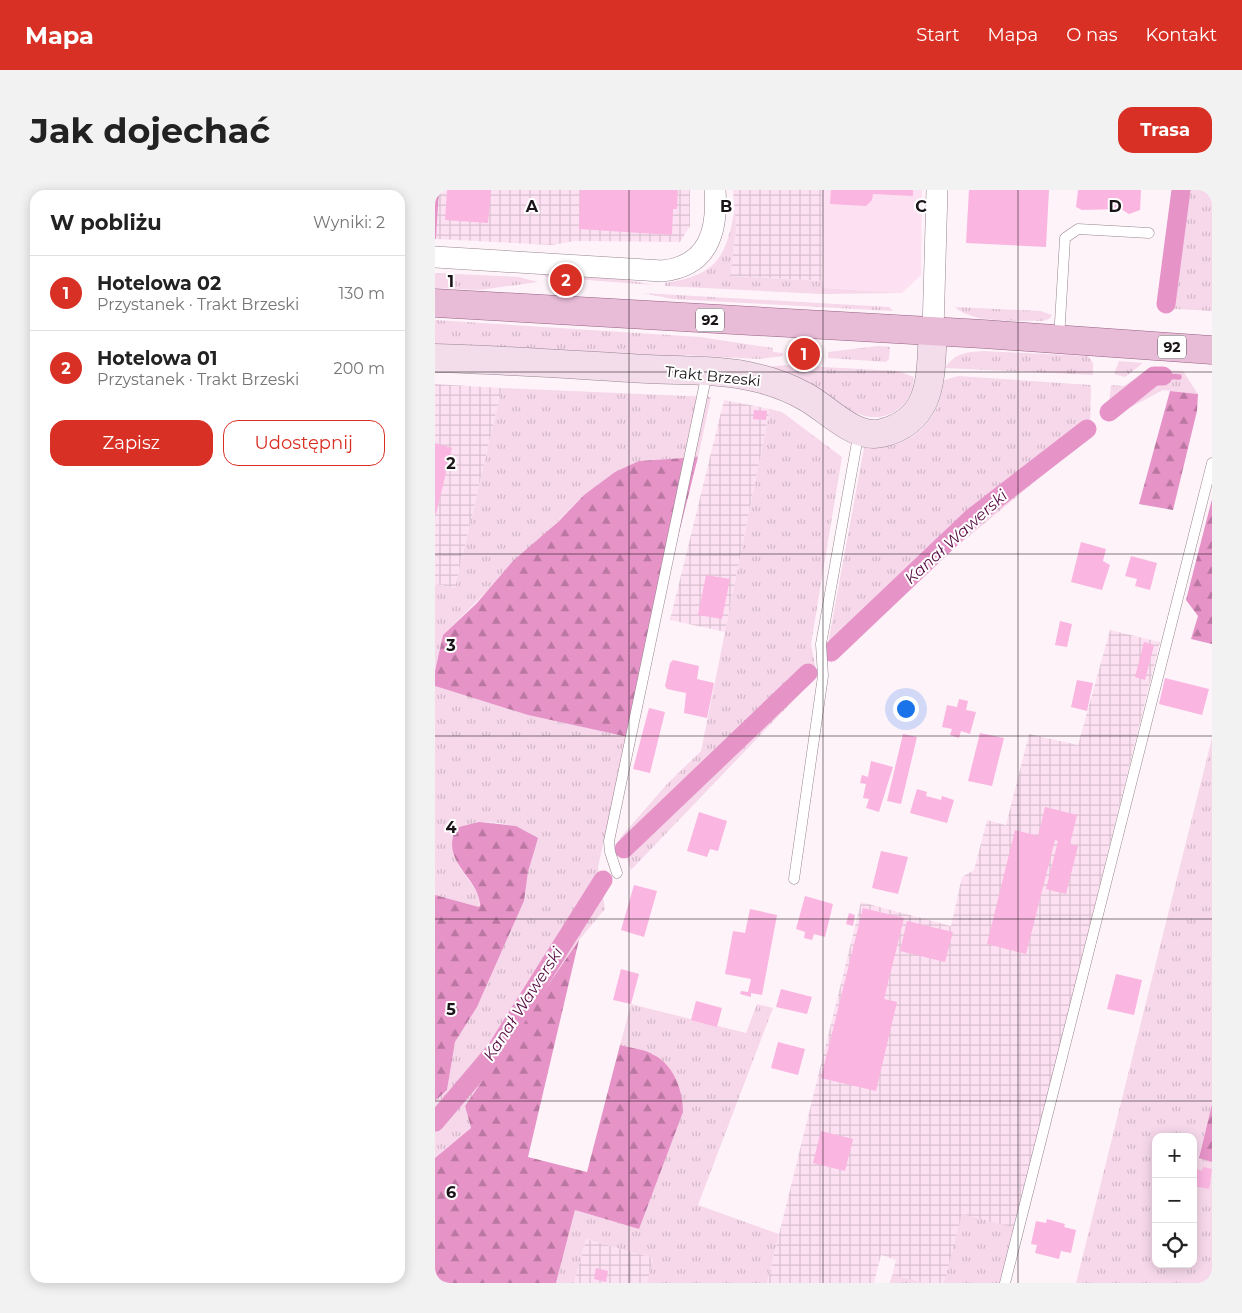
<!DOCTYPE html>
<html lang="pl">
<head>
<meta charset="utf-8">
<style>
	body { margin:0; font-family:Montserrat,sans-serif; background:#f2f2f2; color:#222 }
	.controls { position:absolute; right:15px; bottom:15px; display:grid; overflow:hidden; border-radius:10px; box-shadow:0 2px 12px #0003 }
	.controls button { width:45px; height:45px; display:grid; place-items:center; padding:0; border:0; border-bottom:1px solid #e0e0e0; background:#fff; color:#222; font:25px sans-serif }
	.you { position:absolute; left:470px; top:518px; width:18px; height:18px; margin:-12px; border:4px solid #fff; border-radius:50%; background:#1a73e8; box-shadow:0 0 0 8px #1a73e833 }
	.badge { display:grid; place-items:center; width:32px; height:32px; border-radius:50%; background:#d93025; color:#fff; font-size:16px; font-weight:700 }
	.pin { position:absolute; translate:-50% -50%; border:2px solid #fff; box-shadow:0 1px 5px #0006 }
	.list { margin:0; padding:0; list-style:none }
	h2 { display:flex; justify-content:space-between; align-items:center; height:65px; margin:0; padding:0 20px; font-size:21px }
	h2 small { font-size:16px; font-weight:400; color:#767676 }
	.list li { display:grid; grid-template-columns:32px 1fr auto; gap:15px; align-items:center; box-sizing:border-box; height:75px; padding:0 20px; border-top:1px solid #e0e0e0 }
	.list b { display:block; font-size:19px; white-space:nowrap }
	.list p { margin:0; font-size:16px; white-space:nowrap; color:#767676 }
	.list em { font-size:16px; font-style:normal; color:#767676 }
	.actions { display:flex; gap:10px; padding:15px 20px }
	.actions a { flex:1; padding:11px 0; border:1px solid #d93025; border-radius:15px; text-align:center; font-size:18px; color:#d93025 }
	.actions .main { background:#d93025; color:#fff }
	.icon { flex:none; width:28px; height:28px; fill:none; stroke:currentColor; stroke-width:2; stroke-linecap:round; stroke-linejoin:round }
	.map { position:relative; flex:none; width:777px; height:1093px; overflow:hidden; border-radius:15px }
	header { display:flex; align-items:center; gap:30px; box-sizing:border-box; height:70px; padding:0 25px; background:#d93025; color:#fff }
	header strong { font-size:24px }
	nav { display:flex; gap:28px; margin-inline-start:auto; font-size:18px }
	.intro { display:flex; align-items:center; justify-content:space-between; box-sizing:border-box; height:120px; padding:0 30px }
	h1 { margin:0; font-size:35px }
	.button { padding:12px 22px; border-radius:15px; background:#d93025; color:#fff; font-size:18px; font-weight:700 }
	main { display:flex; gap:30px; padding:0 30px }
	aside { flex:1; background:#fff; border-radius:15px; box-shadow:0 2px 12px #0003 }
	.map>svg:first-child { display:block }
	.built { fill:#fde1f2 }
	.industrial { fill:url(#industrial-grid) }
	.grass { fill:url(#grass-tufts); fill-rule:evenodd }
	.forest { fill:url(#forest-firs) }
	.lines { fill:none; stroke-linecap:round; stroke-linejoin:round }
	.stream { stroke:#e693c8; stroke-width:5.5 }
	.canal { stroke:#e693c8; stroke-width:19 }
	.building { fill:#fab5e0 }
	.lane-casing { stroke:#97858f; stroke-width:11 }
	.street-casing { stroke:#97858f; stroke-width:22 }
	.secondary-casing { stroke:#97858f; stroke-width:29 }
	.primary-casing { stroke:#966283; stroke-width:29 }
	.lane { stroke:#fff; stroke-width:10 }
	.street { stroke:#fff; stroke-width:21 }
	.secondary { stroke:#f3ddeb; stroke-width:28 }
	.primary { stroke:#e8bbd7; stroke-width:28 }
	.grid { fill:none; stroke:#1a1317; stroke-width:1; stroke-opacity:0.55 }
	.labels { text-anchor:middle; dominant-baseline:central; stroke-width:4; stroke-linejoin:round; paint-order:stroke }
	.shield { fill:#fff; stroke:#5f5a5d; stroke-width:1 }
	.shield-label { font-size:14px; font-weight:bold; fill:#1a1317 }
	.street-label { font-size:15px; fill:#1a1317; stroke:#fff }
	.water-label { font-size:16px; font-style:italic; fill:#580f45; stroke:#fff }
	.grid-label { font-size:16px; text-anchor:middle; font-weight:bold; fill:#1a1317; stroke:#fff; stroke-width:4; stroke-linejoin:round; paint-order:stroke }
</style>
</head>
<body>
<header>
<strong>Mapa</strong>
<nav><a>Start</a><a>Mapa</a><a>O nas</a><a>Kontakt</a></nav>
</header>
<div class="intro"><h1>Jak dojechać</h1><a class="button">Trasa</a></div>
<main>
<aside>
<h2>W pobliżu<small>Wyniki: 2</small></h2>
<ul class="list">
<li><span class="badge">1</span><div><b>Hotelowa 02</b><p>Przystanek · Trakt Brzeski</p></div><em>130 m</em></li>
<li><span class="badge">2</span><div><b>Hotelowa 01</b><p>Przystanek · Trakt Brzeski</p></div><em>200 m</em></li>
</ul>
<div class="actions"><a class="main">Zapisz</a><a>Udostępnij</a></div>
</aside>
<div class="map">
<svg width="777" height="1093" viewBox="0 0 777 1093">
	<defs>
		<pattern id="industrial-grid" width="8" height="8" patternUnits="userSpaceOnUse" patternTransform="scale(1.25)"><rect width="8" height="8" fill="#fde1f2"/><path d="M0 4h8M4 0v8" fill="none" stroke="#d8c0cf"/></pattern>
		<pattern id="grass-tufts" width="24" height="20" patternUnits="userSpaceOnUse" patternTransform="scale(1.25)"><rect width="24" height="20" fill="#f6d8ea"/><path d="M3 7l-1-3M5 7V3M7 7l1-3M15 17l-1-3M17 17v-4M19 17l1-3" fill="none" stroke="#d2b8c8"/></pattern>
		<pattern id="forest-firs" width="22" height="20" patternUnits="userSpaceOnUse" patternTransform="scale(1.25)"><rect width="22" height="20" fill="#e693c8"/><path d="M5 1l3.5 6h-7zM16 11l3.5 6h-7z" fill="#ba77a1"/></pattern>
	</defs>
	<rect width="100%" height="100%" fill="#fff3fa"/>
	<path class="built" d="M387,0h100l-1,85 -19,18 -79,-5z"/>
	<path class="industrial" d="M4,0h251v36l-10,16 -105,-1 -23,4 -116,-6z
		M298,0h89v91l-92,-5 6,-46z
		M0,194l67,4 -47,200 -20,-4z
		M289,210l46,9 -45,223 -55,-12z
		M675,440l50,12 -159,641h-111l6,-23 -15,-5 -7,28h-107l94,-381 90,24 11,-49 12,-7 13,-50 19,5 23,-91 49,11z
		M151,1049l68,19 -7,25h-73z"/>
	<path class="grass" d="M738,0h39v121l-54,-3z
		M300,18l1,22 -6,46 92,5 1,7 79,5 -81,1 -156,-8v-3c52,-8 61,-25 70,-75z
		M100,81l66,4 53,10 -107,-8z
		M0,83l84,4 19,5 -58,8 -45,-2z
		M208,103l246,14 4,4 -221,-12z
		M520,117l86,4 11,4 -3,4 -7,2c-24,-1 -70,3 -87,-14z
		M0,130l265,17 73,11v4l10,1v3l-24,3 -74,-4 -1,7 -249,-16z
		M443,156l12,1 -1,12 -3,3 -58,-4v-6z
		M549,161l104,5 5,7v12l-148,-7c10,-15 21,-16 39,-17z
		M684,171l24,2 -18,14 -11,-3z
		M351,175l112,6 16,6c-1,13 -5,25 -17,33 -30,21 -61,-10 -88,-22 -16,-8 -34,-14 -50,-20z
		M714,179l34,2 15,23 -35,-4 -56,30 4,-35 13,1z
		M523,186l133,9 -1,51 -140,116 -119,111 -2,-25 35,-190c45,1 75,-22 80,-68z
		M67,198l209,9 -13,60 -59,4 -55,34 -141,140 -8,36v-87l20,4z
		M335,219l12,3 60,45 -31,187 6,32 -186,194 -11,-32 47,-54 34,-33z
		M0,496l93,29 100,22 -30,130 7,42 -26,31 -114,166 6,22 -36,30v-57l12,-11 8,-48 22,-35 47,-106 4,-29 9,-34c-30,-18 -47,-19 -82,-10l-3,17 8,23 20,28 -1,11 -44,-12z
		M777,548v366l-13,53 13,5v121h-136zM721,947h37v127h-37z
		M196,814l115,29 11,-29 16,4 -75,197 81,29 -12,49h-120l6,-25 -67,-19 -12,44h-18l19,-73 64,19 11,-33 5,-141 -35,-10z
		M527,1024l53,14 -14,55h-57z
		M457,1085l33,8h-35z"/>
	<path class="forest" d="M0,0h4l-3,49h-1z
		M735,201l28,3 -1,17 -24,99 -34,-6z
		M263,267l-70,280 -100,-22 -93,-29v-15l8,-36 34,-32 36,-42 46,-40 25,-26 31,-23 24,-11z
		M777,309v145l-21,-5 7,-23 -12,-16z
		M44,632l37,4 22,12 -10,34 -4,29 -47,106 -22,35 -8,48 -12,11v-206l44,12 1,-2c0,-22 -28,-37 -28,-61 0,-5 2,-11 3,-16z
		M144,750l-51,217 59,15 33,-127c10,3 25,4 34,10 20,10 29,36 29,57l-44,117 -64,-19 -19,73h-121v-125l36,-30 -6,-22z
		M777,914v58l-13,-4z"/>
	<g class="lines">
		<path class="stream" d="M728,186l16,1"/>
		<path class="canal" d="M731,114l15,-114
			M674,222l45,-36h9
			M396,462l142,-135 114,-88
			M189,659l184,-176
			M0,932l61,-72 107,-170"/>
	</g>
	<path class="building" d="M12,0h44l-3,33 -43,-3z
		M145,0h98l-1,19h-4l-1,26 -93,-6z
		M396,0h82v6l-40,-2 -1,6 -6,6 -36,-2z
		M534,0h80l-3,57 -80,-4z
		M643,0h63l-1,20 -11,4 -8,-5 -39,1 -6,-3z
		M319,220l13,1 -1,9 -13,-1z
		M0,253l17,5 -16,66h-1z
		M646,352l25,7 -3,12 7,4 -8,25 -31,-8z
		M696,366l26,7 -7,27 -15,-4 2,-7 -12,-3z
		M271,385l24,4 -8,40 -24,-4z
		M625,431l12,3 -5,23 -12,-2z
		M709,452l10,3 -9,35 -10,-3z
		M238,470l26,6 -2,13 17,4 -7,35 -23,-5 2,-20 -19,-4 -2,-3 5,-23z
		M730,488l44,11 -7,26 -43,-11z
		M642,490l16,3 -6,28 -16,-4z
		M524,509l9,2 -2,9 10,2 -6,22 -9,-3 -2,7 -9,-3 2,-6 -10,-2 5,-22 10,2z
		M214,518l16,4 -15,61 -17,-4z
		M545,543l24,5 -12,48 -24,-5z
		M468,544l14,3 -16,67 -14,-3z
		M436,571l22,6 -14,45 -13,-4 3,-9 -6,-1 3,-14 -6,-1 2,-8 6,2z
		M482,599l10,3 -1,4 15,4 1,-4 12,4 -7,23 -37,-10z
		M610,617l32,8 -7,29 8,2 -12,48 -20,-5 12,-48 -3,-1 -29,114 -39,-10 28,-114 23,6z
		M264,622l28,9 -9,30 -8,-2 -3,8 -20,-6z
		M446,661l27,6 -10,37 -26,-6z
		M199,695l23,6 -13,46 -23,-7z
		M370,706l28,8 -8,33 -11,-3 -2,6 -8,-2 1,-6 -9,-3z
		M428,718l41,10 -20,81 13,3 -21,89 -55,-13z
		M315,719l27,6 -15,80 -11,-2v4l-11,-3 1,-3 7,1 3,-13 -26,-5 8,-43 12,2z
		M414,723l6,2 -2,11 -7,-2z
		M472,731l46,11 -8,30 -45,-11z
		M186,779l18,5 -8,30 -18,-4z
		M681,784l26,6 -8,35 -27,-6z
		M346,799l31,8 -5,17 -31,-7z
		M261,811l26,7 -5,19 -26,-7z
		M343,852l27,7 -7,26 -27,-7z
		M386,941l32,8 -8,32 -32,-8z
		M768,977l9,2 -3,20 -16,-3 4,-17 5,2z
		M612,1029l18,5 -1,3 12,3 -5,23 -10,-2 -2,8 -24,-6 2,-8 -6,-1 5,-23 10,2z
		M161,1078l12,3 -2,11 -12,-3z"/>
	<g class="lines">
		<g class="lane-casing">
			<path id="lane" d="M624,149l6,-101 13,-9 71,4
				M182,683l-7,-21 -1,-11 98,-468
				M359,689l29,-203 -2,-32 38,-213
				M570,1093l207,-820"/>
		</g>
		<g class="street-casing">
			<path id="street" d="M0,67l227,14c47,-5 56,-40 53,-81
				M498,141l4,-141"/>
		</g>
		<g class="secondary-casing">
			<path id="secondary" d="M0,168c71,2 141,7 212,11 35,2 75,0 110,9 17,4 33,10 49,19 22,12 49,43 76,36 53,-13 48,-59 51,-102"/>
		</g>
		<g class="primary-casing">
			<path id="primary" d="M0,113l548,31 229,16"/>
		</g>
		<use href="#lane" class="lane"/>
		<use href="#street" class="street"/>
		<use href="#secondary" class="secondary"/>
		<use href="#primary" class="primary"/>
	</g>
	<path class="grid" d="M194,0v1093M388,0v1093M583,0v1093M0,182h777M0,364h777M0,546h777M0,729h777M0,911h777"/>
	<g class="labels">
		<g class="shield">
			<rect x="261" y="118.5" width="28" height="23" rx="4"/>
			<rect x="723" y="145.5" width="28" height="23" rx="4"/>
		</g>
		<g class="shield-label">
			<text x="275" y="130">92</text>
			<text x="737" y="157">92</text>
		</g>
		<g class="street-label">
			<text transform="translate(278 186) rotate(6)">Trakt Brzeski</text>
		</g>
		<g class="water-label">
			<text transform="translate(521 347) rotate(-42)">Kanał Wawerski</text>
			<text transform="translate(88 814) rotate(-57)">Kanał Wawerski</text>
		</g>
	</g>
	<g class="grid-label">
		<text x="97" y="22">A</text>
		<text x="291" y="22">B</text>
		<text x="486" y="22">C</text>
		<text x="680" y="22">D</text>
		<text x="16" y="97">1</text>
		<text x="16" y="279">2</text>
		<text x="16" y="461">3</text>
		<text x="16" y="643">4</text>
		<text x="16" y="825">5</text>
		<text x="16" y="1008">6</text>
	</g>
</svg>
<div class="controls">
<button>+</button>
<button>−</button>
<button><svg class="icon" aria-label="locate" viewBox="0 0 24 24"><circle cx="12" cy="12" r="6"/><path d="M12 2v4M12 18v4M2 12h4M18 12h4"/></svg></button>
</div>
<div class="you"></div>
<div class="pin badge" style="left:369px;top:164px">1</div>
<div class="pin badge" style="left:131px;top:90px">2</div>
</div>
</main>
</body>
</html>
